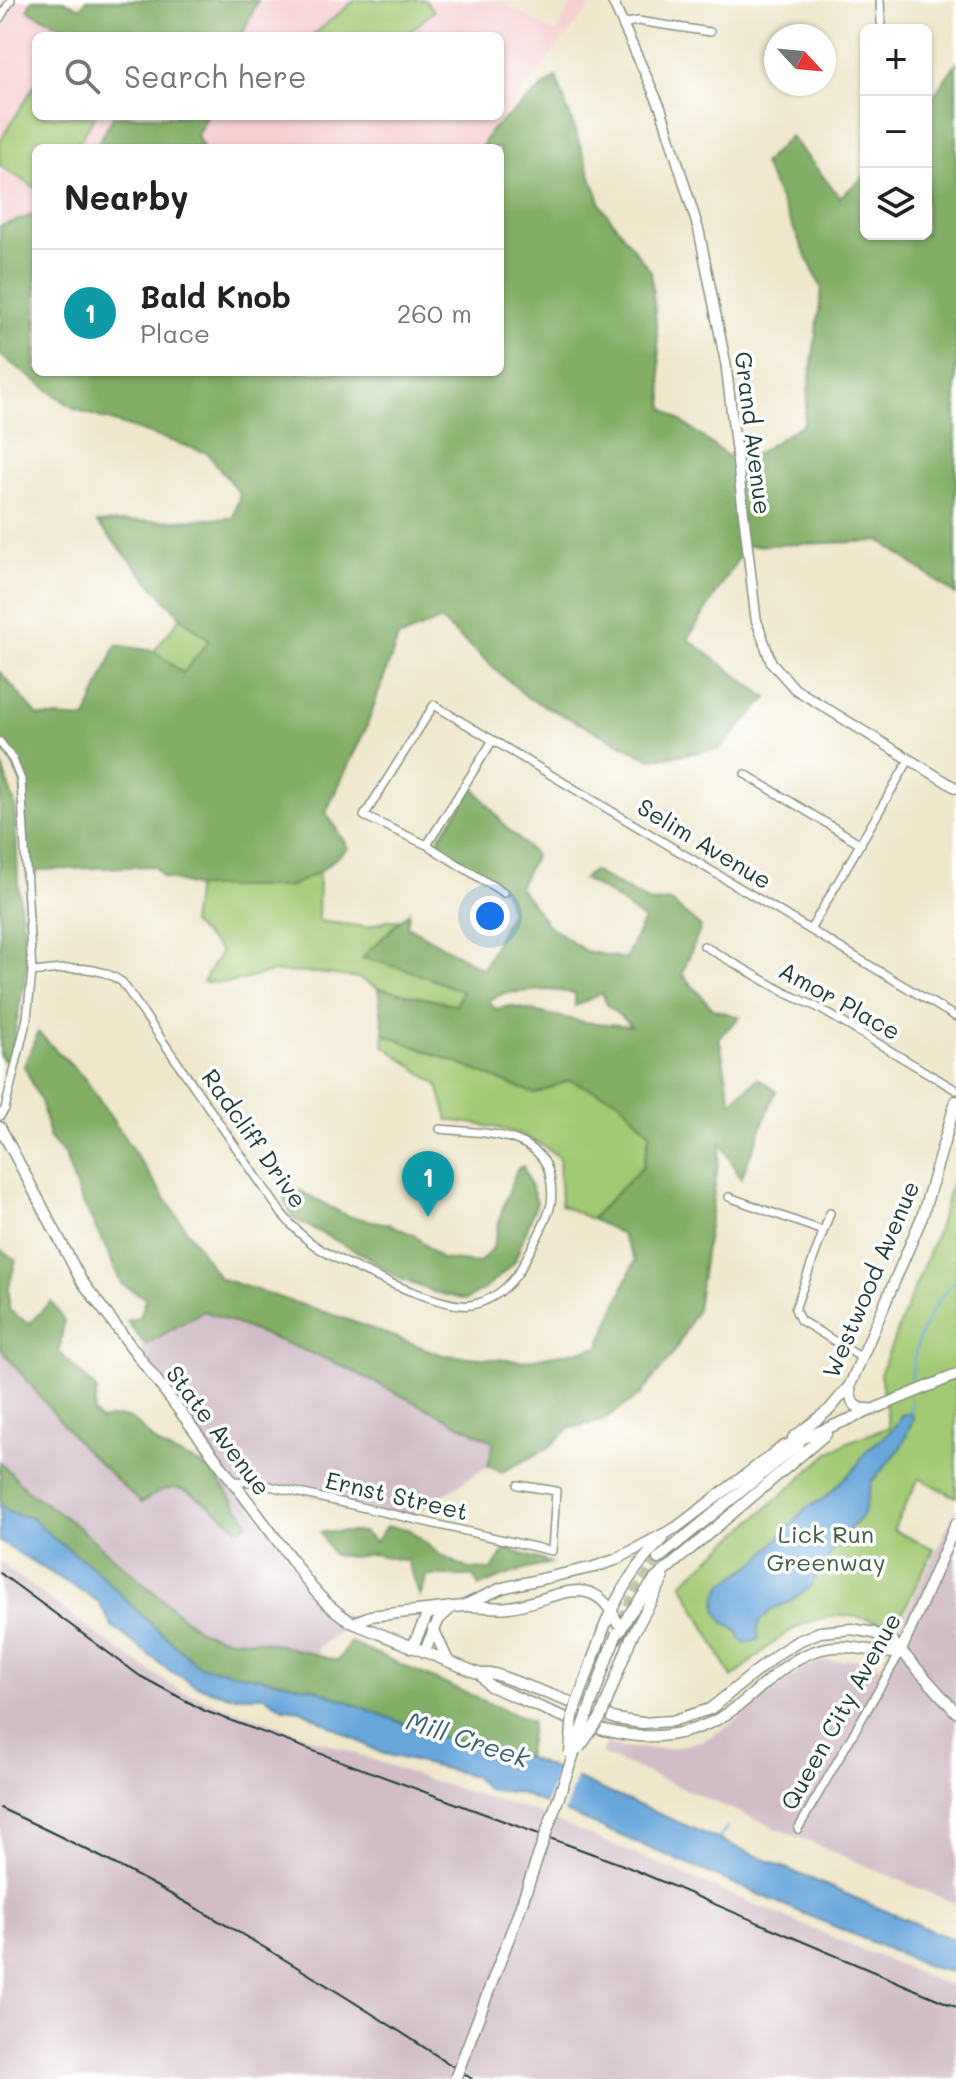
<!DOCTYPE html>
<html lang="en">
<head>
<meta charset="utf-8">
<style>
	body { margin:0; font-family:Mali,sans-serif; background:#f6f6f6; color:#222 }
	.controls { position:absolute; right:24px; top:24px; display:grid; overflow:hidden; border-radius:12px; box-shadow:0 2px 6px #0004 }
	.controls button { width:72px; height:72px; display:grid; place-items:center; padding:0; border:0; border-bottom:2px solid #e0e0e0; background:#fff; color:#222; font:40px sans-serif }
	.compass { position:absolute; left:764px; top:24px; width:72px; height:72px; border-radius:50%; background:#fff; box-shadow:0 2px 6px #0004; rotate:116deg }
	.you { position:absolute; left:490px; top:916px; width:28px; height:28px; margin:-20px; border:6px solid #fff; border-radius:50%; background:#1a73e8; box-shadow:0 0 0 12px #1a73e833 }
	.badge { display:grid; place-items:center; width:52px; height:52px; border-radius:50%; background:#db2777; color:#fff; font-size:26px; font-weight:700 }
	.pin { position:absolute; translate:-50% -66px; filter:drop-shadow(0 2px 4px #0008) }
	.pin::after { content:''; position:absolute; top:42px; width:28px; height:24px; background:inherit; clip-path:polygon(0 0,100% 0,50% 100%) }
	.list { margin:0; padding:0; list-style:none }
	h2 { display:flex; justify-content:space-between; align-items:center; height:104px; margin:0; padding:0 32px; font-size:34px }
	h2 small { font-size:26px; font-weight:400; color:#767676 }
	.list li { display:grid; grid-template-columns:52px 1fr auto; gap:24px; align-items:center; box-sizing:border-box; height:128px; padding:0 32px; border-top:2px solid #e0e0e0 }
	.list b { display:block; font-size:30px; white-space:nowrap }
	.list p { margin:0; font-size:26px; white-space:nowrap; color:#767676 }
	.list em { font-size:26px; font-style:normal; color:#767676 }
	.icon { flex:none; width:44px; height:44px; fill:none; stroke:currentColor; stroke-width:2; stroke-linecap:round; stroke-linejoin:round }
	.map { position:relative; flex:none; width:956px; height:2079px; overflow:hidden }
	.search { position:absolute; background:#fff; box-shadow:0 2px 6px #0004; left:32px; top:32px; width:472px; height:88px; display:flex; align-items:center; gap:20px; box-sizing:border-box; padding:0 28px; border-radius:12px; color:#767676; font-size:30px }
	.panel { position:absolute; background:#fff; box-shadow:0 2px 6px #0004; left:32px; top:144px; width:472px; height:232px; border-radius:12px }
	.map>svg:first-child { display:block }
	.built { fill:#f7cfd1 }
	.industrial { fill:#d2bdc6 }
	.green { fill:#a2c973; stroke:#608354; stroke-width:2 }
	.forest { fill:#81ad65; stroke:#50754c; stroke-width:2; fill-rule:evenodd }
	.water { fill:#68a6da; stroke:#447287; stroke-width:2 }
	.pier { fill:#efe7cb }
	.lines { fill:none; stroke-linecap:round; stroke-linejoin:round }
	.stream { stroke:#68a6da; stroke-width:2 }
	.secondary-tunnel { stroke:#c5c5ad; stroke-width:10; stroke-dasharray:10 5; stroke-linecap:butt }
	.minor-casing { stroke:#879280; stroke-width:10 }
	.tertiary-casing { stroke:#879280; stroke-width:12 }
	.secondary-casing { stroke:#879280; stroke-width:13 }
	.minor { stroke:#fff; stroke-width:7 }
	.tertiary { stroke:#fff; stroke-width:9 }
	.secondary { stroke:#fff; stroke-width:10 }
	.rail { stroke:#1f3d34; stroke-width:2 }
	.secondary-bridge-casing { stroke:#879280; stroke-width:13; stroke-linecap:butt }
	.secondary-bridge { stroke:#fff; stroke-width:10 }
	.labels { text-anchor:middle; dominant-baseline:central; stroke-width:7; stroke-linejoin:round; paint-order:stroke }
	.street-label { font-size:24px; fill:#1f3d34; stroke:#fff }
	.park-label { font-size:24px; fill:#406044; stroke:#fff }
	.water-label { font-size:26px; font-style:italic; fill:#39626e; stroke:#fff }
</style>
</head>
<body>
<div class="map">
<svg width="956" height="2079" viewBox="0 0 956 2079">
	<rect width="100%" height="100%" fill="#fff"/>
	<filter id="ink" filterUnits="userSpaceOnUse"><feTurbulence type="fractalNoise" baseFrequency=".0125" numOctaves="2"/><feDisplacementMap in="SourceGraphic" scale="16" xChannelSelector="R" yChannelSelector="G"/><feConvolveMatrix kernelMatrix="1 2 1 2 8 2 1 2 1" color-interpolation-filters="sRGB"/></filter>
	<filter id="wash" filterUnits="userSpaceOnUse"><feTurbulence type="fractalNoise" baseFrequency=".006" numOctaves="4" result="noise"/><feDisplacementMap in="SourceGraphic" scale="32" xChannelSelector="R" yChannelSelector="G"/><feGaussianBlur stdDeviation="1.8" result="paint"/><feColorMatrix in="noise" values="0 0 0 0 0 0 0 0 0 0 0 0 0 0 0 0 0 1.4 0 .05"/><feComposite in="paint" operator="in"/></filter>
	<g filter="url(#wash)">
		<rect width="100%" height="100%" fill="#efe7cb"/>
		<path class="built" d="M11,0h17l55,36h-47v80h78l-19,32h-59v66l-36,12v-208z
			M258,0h241l56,33 19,-33h22l-106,131 -9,17h-278l-6,-12 9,-20h294v-80h-258z"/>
		<path class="industrial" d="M204,1311l134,53 157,79 -7,23 -80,52 -156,-35 -7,15 69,94 39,31 -35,24 -5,41 -114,-22 -199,-162v-156l81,98 60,57 39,-24 30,-28 -72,-96 7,-10z
			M956,1508v396l-355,-150 4,-10 16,4 35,1 17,-1 31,-8 28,-16 72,-56 15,-6 38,-3 25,7z
			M0,1563l121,89 58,38 250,90 103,31 424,178v90h-956z"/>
		<path class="green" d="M355,0h70l9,11 -30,25h-92z
			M36,83v33h59l-20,32h-39v40l-36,-22v-25z
			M181,617l29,23 -27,34 -29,-23z
			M319,872l-1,49 49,6 20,-7h13l-37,38 45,11 54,22 -6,14 -78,-17 -20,-10 -40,-5 -46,-1 -41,11 -28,-1 18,-31 -30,-27 5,-37h92z
			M384,1034l151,60 34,-14 50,20 31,33 -7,33 -52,53 -30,-14 -2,-48c-36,-28 -66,-31 -111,-37l-10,-35 -55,-40z
			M956,1167v330l-37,-19 -26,52 41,19 -38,77c-16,-2 -32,-10 -50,-10 -49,-2 -78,32 -114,62l-50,-95 147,-130 19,-11 41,-15 -9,-53 57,-142z"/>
		<path class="forest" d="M32,0h32l16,8 6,-8h172l-16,36h-159l-56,-26z
			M956,63v532l-75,-54 -135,5 -58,93 79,59 -47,51 -69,10 -123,-61 -88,-78 -42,18 -32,90 -40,84 22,36 -29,24 -31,15h-92l-33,-10 -9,-11 -115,4 -11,13 -7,-103 -21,-38v-70l38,44 48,3 30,-74 38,6 29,22 26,-33 -28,-23 -84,-94 136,-5 7,-24 -33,-41 -132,-44 -75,-54v-129l36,-12v158h464v-224h-19l9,-17 66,-54 46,130 49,65 13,136 75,57 65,-42 18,-134 -59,-125 27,-28 50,61 26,-22v59h60v-127z
			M114,116h92l-9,20 6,12h-108z
			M0,760l15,45 3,78 9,81 -18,101 -9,-9z
			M474,788l33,40 28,27 -16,32 28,37 38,27 40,8 19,-39 -33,-25 -28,-16 10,-8 58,32 19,-2 31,26 -19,47 31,35 27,8 -21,20 12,65 27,-24 18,13 -35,88 -20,-36 -24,166 -23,44 -34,42 -38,26 -32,7 -23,21 -45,23 -14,-6 6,-24 -156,-78 -134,-53 -59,34 -18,-24 13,-4 6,-19 -25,-14 -14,-34 -28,-54 -14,-40 -16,-19 -7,-33 -18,-38 14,-34 47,47 134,199 121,39 103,38 79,6 77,-14 36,-87 -15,-27 -29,-14 52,-53 7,-33 -31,-33 -50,-20 -34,14 -151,-60 -6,-46 78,17 6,-14 -54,-21 -46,-12 47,-46 -2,14 76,43 28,-58 -8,-22 -68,-45zM549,990l26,3v13l27,-13 5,12 24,21 -47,-4 -74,-16 -15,3 -6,-9 15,-7z
			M523,1166l14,36 -23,61 -29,26 -19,11 -32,-8 -38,-15 -30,-21 -72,-37 -9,-17v-19l62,33 42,8 25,11 27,24 38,4 14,-15 9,-38 15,-41z
			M0,1250l16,9 -7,28v23l20,14 22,-23 13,20 -5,31 38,38 -4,23 7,7c35,-9 34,3 57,24 13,11 36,13 50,25 16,13 29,37 42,54l-10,6c-14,-11 -47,-41 -64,-41 -13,0 -24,9 -34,15l-60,-57 -81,-98z
			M0,1462l28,29 49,35 121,104 25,8 46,4 69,19 12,-19 182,80 -6,35 -93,-22 -120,-47 -114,-22 -58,-51 -48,-48 -40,-29 -21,-20 -22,-5 -10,-9z
			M386,1527l22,2 32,26 29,14 23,1 13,-21 46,14 -38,10 -34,13 -5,-10h-47l-7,21 -13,-36 -34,-7 -21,3 -19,-2 -13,-23h43l12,10z"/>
		<path class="water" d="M911,1413l2,6 -13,30 -28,32 -9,34 -22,23 -32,50 -20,14 -17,7 -12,13 -3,8 2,10 -14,3 -5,-4 -2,-7 -15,-11 -7,-12 1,-14 6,-11 35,-23 48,-53 19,-10 33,-33c7,-22 34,-26 43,-50z
			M0,1504l10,9 22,5 21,20 40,29 48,48 58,51 114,22 120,47 93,22 430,184v32l-26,-6 -410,-174 -34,-4 -12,-13 -93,-23 -80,-43 -17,-2 -20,-12h-34l-35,-11 -28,-16 -55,-43 -13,-24 -99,-60z"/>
		<path class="pier" d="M559,1767l18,8 -14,41 -19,-8z"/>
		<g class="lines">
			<path class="stream" d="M911,1389c1,-44 15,-78 45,-110
				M911,1413v-14
				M719,1839l8,-12"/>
		</g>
	</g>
	<g filter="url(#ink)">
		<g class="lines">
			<path class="secondary-tunnel" d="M622,1620l12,-26 24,-35"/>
			<g class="minor-casing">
				<path id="minor" d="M880,0l1,23
					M0,18l11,-18
					M622,24l16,-3 72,11
					M0,742l13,18 8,20 11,192 -5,46 -22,91 -5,7
					M745,774l116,70
					M427,845l66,-105
					M504,893l-77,-48 -63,-29 70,-111 522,312
					M810,930l99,-170
					M704,946l84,48 29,13 139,83
					M32,972c32,-3 62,-10 90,10l160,232c10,12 21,24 35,33 25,17 127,63 154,58 21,-4 38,-18 49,-35 10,-20 23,-40 30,-62 3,-10 2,-20 0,-31 -8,-47 -74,-44 -110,-48
					M729,1197l94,34
					M830,1213l-35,96 5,11 62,38
					M233,1481l19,1 300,69 4,-60 -38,-6
					M798,1829l102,-176"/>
			</g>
			<g class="tertiary-casing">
				<path id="tertiary" d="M612,0l49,109 38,122 27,134 30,254 15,43 24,27 161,99"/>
			</g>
			<g class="secondary-casing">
				<path id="secondary" d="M0,1127l81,153 211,280c18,27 33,46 61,63l127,51h15l121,45 26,4 30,-2 38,-12 69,-56 19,-12 22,-9 32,-3 22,4 19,9 63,70
					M850,1387c0,14 4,23 19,22
					M793,1438l37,-29 20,-24 72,-168 34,-116
					M658,1559l141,-115
					M465,1606c14,0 30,3 44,1 43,-5 83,-41 108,15
					M353,1623l17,-7 93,-10 39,-18 92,-21 21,-7 62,-33 105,-80 174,-72
					M433,1628l15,33
					M604,1628c13,-33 33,-65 59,-89
					M631,1638l32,-59
					M616,1639l12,-23 27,-37 171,-145
					M412,1648l15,-33 6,-3
					M424,1652l15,-33 10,-9
					M900,1653l56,-129
					M480,1674l10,12c83,34 163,82 247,21 28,-21 49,-49 85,-58 28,-7 51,5 78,4"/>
			</g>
			<use href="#minor" class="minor"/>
			<use href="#tertiary" class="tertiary"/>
			<use href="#secondary" class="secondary"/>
			<path class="rail" d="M0,1573l140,103 65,35 418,154 333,142
				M0,1808c166,76 321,170 472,271"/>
			<g class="secondary-bridge-casing">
				<path id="secondary-bridge" d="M610,1652l7,-19
					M579,1748l22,-31 30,-79
					M570,1753l3,-39 31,-86
					M455,2079l63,-165 93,-267"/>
			</g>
			<use href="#secondary-bridge" class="secondary-bridge"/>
		</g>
	</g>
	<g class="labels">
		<g class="street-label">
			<text transform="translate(754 433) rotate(83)">Grand Avenue</text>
			<text transform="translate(705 843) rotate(31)">Selim Avenue</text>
			<text transform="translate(840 1000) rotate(29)">Amor Place</text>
			<text transform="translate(255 1138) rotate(55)">Radcliff Drive</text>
			<text transform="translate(870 1279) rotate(-67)">Westwood Avenue</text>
			<text transform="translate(219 1430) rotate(53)">State Avenue</text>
			<text transform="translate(397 1495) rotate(13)">Ernst Street</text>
			<text transform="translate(840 1711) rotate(-61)">Queen City Avenue</text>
		</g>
		<g class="park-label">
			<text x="826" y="1533">Lick Run<tspan x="826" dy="28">Greenway</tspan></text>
		</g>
		<g class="water-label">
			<text transform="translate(468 1739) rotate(18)">Mill Creek</text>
		</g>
	</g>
</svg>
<div class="controls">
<button>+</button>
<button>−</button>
<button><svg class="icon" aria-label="layers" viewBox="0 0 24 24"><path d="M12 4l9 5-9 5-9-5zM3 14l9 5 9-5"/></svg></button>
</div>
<svg class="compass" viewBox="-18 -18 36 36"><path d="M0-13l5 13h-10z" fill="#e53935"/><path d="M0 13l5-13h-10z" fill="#767676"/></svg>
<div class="you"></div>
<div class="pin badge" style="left:428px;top:1217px;background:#0f9aa8">1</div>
<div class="search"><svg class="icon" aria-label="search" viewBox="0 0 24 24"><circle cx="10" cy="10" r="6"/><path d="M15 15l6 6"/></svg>Search here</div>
<section class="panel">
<h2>Nearby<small></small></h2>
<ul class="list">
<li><span class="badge" style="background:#0f9aa8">1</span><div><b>Bald Knob</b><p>Place</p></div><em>260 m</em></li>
</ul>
</section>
</div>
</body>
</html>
